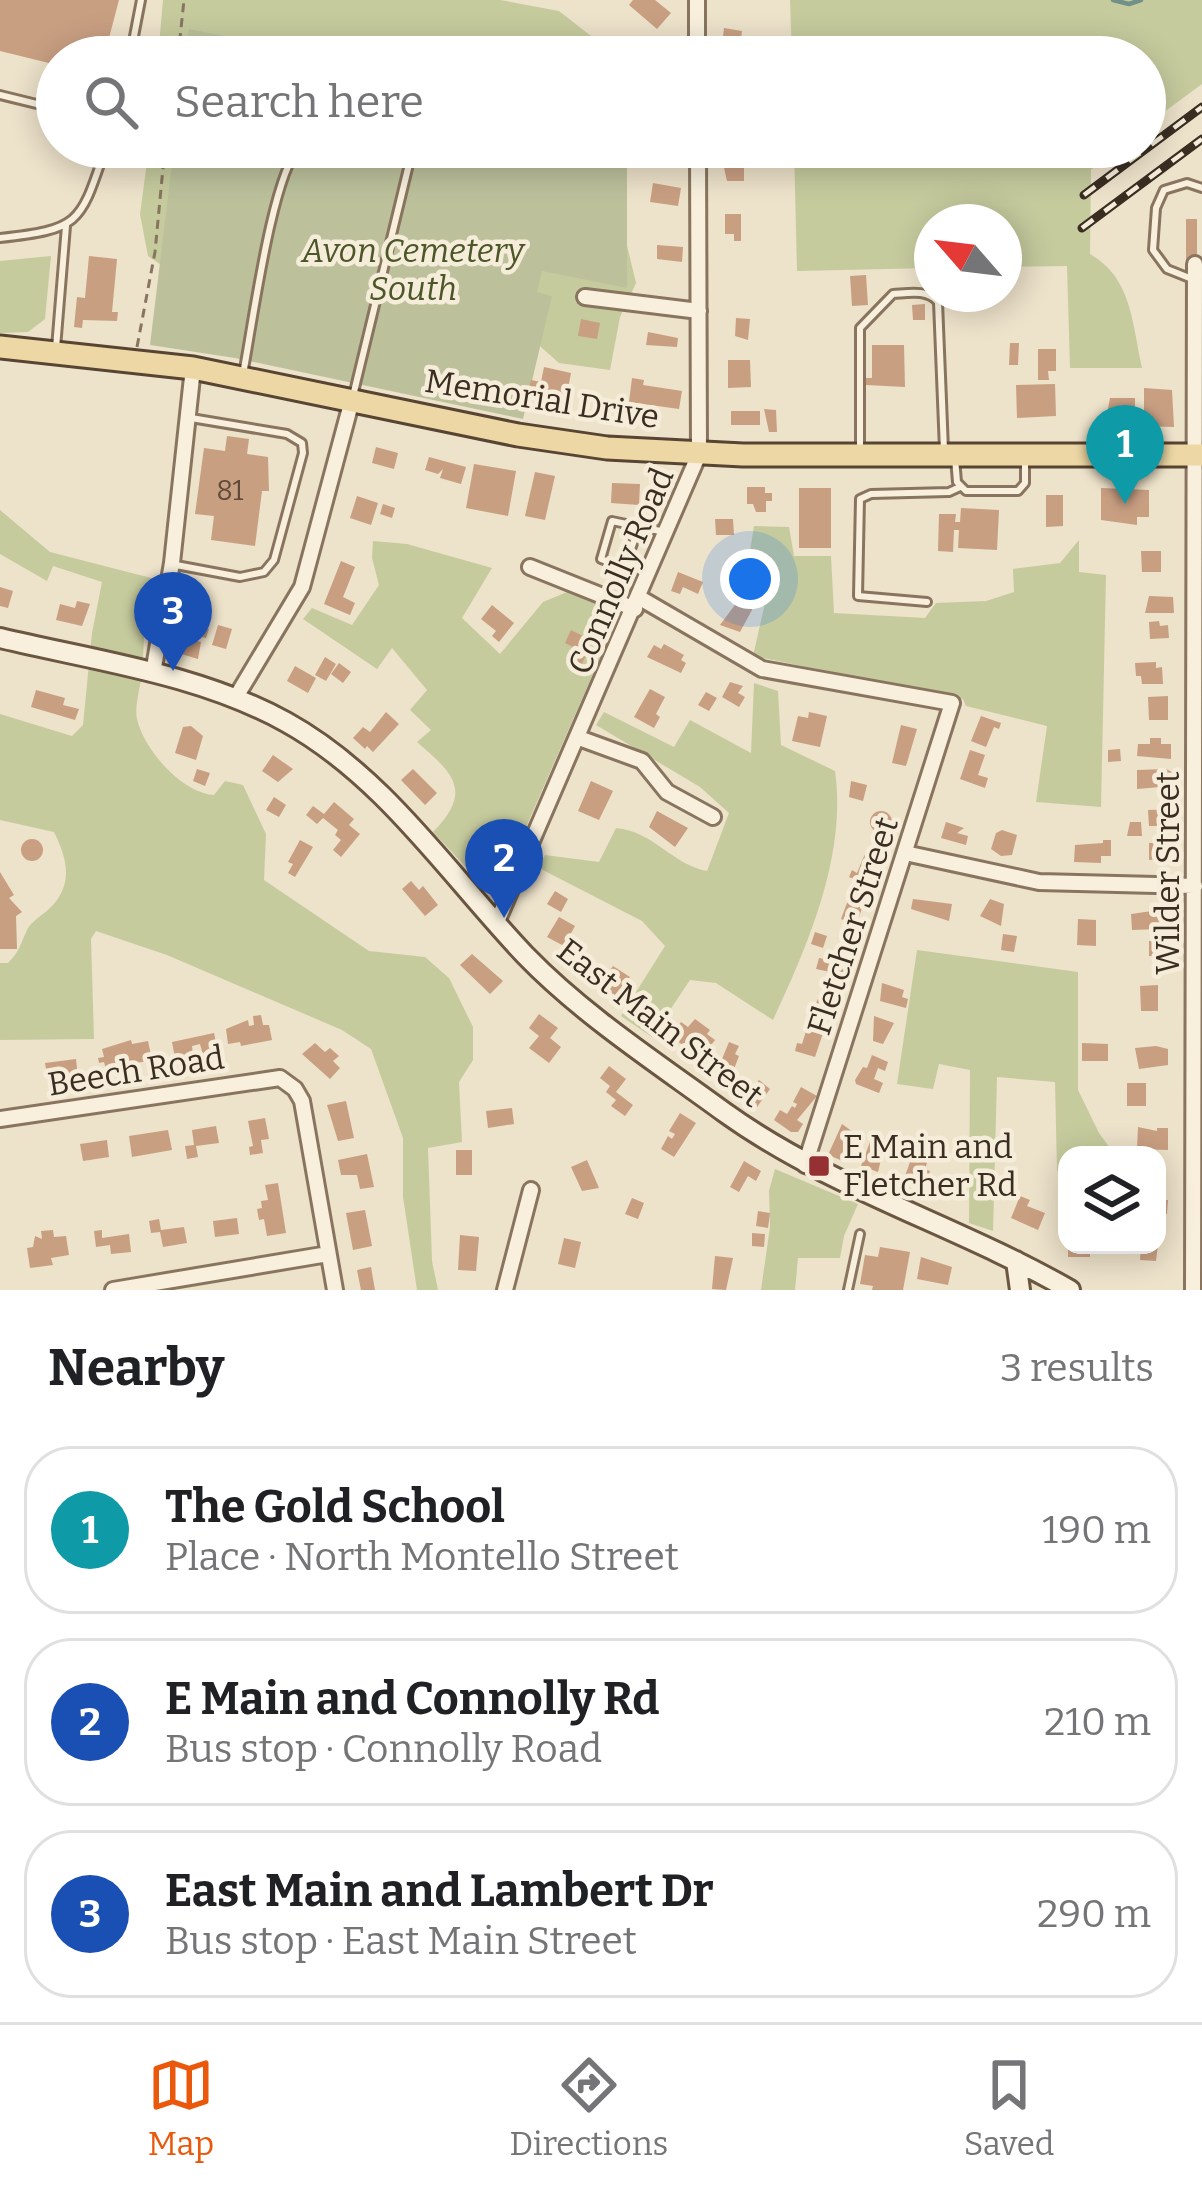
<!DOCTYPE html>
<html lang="en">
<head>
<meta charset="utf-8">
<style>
	body { margin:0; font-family:Bitter,serif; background:#f2f2f2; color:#202124 }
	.controls { position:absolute; right:36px; bottom:36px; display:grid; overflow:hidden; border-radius:24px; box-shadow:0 6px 30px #0003 }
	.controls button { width:108px; height:108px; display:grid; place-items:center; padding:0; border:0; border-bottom:3px solid #e0e0e0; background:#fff; color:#202124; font:60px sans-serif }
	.compass { position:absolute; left:914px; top:204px; width:108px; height:108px; border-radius:50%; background:#fff; box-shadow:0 6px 30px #0003; rotate:298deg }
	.you { position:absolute; left:750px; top:579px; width:42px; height:42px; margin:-30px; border:9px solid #fff; border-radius:50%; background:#1a73e8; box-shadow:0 0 0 18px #1a73e833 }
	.badge { display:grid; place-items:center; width:78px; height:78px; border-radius:50%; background:#ea580c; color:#fff; font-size:39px; font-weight:700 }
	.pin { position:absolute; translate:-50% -99px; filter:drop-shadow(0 3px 6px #0008) }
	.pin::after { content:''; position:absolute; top:63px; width:42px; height:36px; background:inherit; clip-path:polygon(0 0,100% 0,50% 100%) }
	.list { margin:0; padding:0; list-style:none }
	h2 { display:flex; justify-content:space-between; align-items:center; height:156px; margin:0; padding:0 48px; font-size:51px }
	h2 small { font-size:39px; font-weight:400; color:#757577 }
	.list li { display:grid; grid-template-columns:78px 1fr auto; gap:36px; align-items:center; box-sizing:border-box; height:168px; margin:0 24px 24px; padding:0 24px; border:3px solid #e0e0e0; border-radius:48px }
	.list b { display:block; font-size:45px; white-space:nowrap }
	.list p { margin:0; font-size:39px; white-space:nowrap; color:#757577 }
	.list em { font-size:39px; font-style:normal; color:#757577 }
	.icon { flex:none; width:66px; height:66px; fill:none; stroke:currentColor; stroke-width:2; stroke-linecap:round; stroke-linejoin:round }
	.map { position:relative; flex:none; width:1202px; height:1290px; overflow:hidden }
	.search { position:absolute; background:#fff; box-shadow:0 6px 30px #0003; left:36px; right:36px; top:36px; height:132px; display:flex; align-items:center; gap:30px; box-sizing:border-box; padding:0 42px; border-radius:66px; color:#757577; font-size:45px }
	.sheet { height:732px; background:#fff }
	nav { display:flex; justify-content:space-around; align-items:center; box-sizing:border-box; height:168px; border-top:3px solid #e0e0e0; background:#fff; font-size:33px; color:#757577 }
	nav a { display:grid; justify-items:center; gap:6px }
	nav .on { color:#ea580c }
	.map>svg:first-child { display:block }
	.green { fill:#c6cb9e }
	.cemetery { fill:#bcc19c }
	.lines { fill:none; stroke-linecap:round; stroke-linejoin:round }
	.stream { stroke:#719088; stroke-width:4.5 }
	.building { fill:#c99f82 }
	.service-casing { stroke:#89755f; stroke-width:12 }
	.minor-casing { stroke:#89755f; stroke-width:20 }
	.secondary-casing { stroke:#6b5642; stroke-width:24 }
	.primary-casing { stroke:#574432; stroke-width:27 }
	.path { stroke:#89755f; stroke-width:3; stroke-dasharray:9 6; stroke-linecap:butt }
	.service { stroke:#f8f0dd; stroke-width:6 }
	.minor { stroke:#f8f0dd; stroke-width:14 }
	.secondary { stroke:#f8f0dd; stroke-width:18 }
	.primary { stroke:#edd7a5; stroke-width:21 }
	.rail-casing { stroke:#3a2e22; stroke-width:9 }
	.rail { stroke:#f5edd9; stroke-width:4.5; stroke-dasharray:14; stroke-linecap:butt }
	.poi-dot { fill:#953132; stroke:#f5edd9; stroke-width:4.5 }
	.labels { text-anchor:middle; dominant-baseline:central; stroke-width:9; stroke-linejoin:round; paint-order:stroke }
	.number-label { font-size:27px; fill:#5e4a3a }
	.park-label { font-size:33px; font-style:italic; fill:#4b5629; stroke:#f5edd9 }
	.street-label { font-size:33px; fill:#3a2e22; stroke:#f5edd9 }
	.poi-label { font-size:33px; fill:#3a2e22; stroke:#f5edd9; text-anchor:start }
</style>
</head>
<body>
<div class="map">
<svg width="1202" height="1290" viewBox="0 0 1202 1290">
	<rect width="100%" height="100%" fill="#ede2ca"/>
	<path class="green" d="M163,0h337l59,11 32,25 8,21h-441z
		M790,0h412v84l-57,42v-69h-353z
		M149,147h76l-43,132 -34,-23 -8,-42z
		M614,147l4,61 18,75 -16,34 -10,53 -51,-7 -26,-23v-61z
		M794,147h321l-24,23 -1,84c42,24 42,69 52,114h-72l-3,-102 -63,1v-45h-72v46l-135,3z
		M51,256l-6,63 -17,13 -28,1v-72z
		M0,510l50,42 101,26c-8,32 -6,62 -9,94 -1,14 -8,34 -5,47 7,31 45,74 77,76l11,-14 18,4 23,49 -2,46 105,71 56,6 24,21 24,49v33l-14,22 3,60 -34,6 4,113 6,29h-21l-14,-93v-59l-32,-89 -29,-19 -175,-75 -71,-24 -5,8 3,100 -94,1v-77h8c12,-12 12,-18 19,-33 4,-8 14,-14 21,-20 26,-24 20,-50 6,-78l-54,-12v-106l72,22 11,-11 9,-92 10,-51 -49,-16 -6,15 -47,-27z
		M754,526l35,1 5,29h37l3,57 91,5 11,-15 50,-2 28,-9 -1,-23 47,-6 19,-23v32l27,3 -5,232 -65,-5 11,-76 -81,-20 -3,-7 -210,-43 15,-66 -22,-14z
		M373,541l34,3 85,24 -30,50 38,36 43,-52 24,-10 53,20 -125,286 -62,-66c40,-41 21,-58 -16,-90l14,-12 -21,-20 17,-20 -35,-42 -15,21 -74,-50 9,-11 40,17 27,-40 -7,-27z
		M754,683l24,8 3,54 54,26c12,84 -27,174 -62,249l-57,-37 -26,-3 -38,57 -31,-21 44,-70 -23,-25 -103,-53 6,-13 54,7 17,-34c39,4 55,36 91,43l22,-58 -29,-26 -104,-62 8,-13 70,35 16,-27 61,33z
		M917,950l161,22v118l21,43 16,22h-48v18l-10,-2 -2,-89 -58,-5 -4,154 -24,-8 1,-153 -31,-6 -6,25 -36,-5z
		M775,1169l83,35 -14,32 -4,22h-42l-3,32h-34l9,-63 -1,-36z"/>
	<path class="cemetery" d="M189,29l137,28h-141z
		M174,147h453v141l-85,-17 -5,21 15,4 -29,123 -288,-61 -85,-13z"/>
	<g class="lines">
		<path class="stream" d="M1113,0l16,4 12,-4"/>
	</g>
	<path class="building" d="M0,0h119l-15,57h-47v8l-57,-14z
		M633,0h22l16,13 -14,16 -28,-24z
		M724,28l18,3 -1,7 6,1 -5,18h-14l1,-11 -7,-1z
		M651,49l19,8h-30l3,-7 6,2z
		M722,159h22v22h-17z
		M653,183l28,5 -3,18 -28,-4z
		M725,214h16v27h-7v-7h-9z
		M1186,219h11v43h-11z
		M657,245l26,2 -1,15 -25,-3z
		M89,256l28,3 -5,53h6l-1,9 -34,-1 -1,8 -8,-1 3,-30 8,1z
		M866,275l2,30 -16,1 -2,-30z
		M925,304v16h-12l-1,-15z
		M736,318l14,1 -2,21 -13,-4z
		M581,319l19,4 -3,16 -19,-3z
		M648,332l30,6 -1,9 -31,-2z
		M1010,343h9l-1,22h-9z
		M872,345h32l1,42 -39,-2v-7h6z
		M1038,349h18v22h-8l1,9h-11z
		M728,360h22l1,27 -23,1z
		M544,367l27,6 -6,31 -38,-8 4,-16 10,2z
		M632,378l12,2 -1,5 39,6 -3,18 -50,-7z
		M1055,384l1,32 -39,2 -1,-33z
		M1144,388l28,2 2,37 -30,-1z
		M1110,398h25v29h-25l-3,-13z
		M764,409l12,1 1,22h-8z
		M731,411h29v14h-29z
		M227,436l22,3 -2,15 21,3 1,34h-7l-7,55 -44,-6 3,-24 -19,-2 9,-66 21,3z
		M376,447l22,6 -4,16 -22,-6z
		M429,457l37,10 -5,17 -21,-6 3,-9 -5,5 -13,-4z
		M474,464l42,7 -8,45 -42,-8z
		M535,472l20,4 -10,44 -20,-4z
		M612,483l28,1 -1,21 -28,-2z
		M747,487h18v6h7v8h-6v11h-10l-3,-8h-6z
		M799,488h32v60h-32z
		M1101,488l48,2v27h-12v8l-36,-5z
		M1046,495h17v31l-17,1z
		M357,496l21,7 -7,22 -21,-7z
		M383,504l12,4 -3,10 -12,-4z
		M961,508l38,2 -2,40 -39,-2 1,-18h-5l-1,22 -15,-1 1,-37h17l-1,8h5z
		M715,519h18l1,16h-18z
		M1141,551h20v21h-19z
		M341,561l14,6 -12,30 12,6 -5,12 -26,-11z
		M678,572l25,10 -5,12 -15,-7 -3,7 -9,-3z
		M0,587l13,4 -5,17 -8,-2z
		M1149,596l24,1 1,16h-29z
		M740,598l11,6 1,6 -12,22 -20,-7z
		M77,601l13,3 -8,22 -26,-6 4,-16 15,4z
		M492,605l22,18 -15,19 -7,-6 4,-5 -15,-12z
		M1159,621l1,5 8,-1 1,13 -19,1 -1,-17z
		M185,623l24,6 -3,9 -24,-6z
		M218,625l14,4 -6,20 -14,-4z
		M571,630l12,6 -3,6 10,5 -10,21 -14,-7 7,-14 -8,-4z
		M183,637l18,5 -3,17 -20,-6z
		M664,644l20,11 -3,5 5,3 -5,10 -34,-16 7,-12 7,4z
		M325,657l11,7 -10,17 -11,-6z
		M1156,662v6l6,-1 1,17h-21l-1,-8h-5l-1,-13z
		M339,663l12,9 -8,11 -12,-9z
		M295,666l21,12 -8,15 -21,-12z
		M730,682l13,4 -5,7 7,4 -6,10 -17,-10z
		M650,689l15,8 -9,17 4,3 -6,11 -20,-11z
		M36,690l29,8 -2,7 16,4 -4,11 -44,-13z
		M706,692l11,6 -8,13 -11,-6z
		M1168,696v24h-19l-1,-23z
		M386,712l13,12 -26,28 -6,-6 -2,3 -12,-11 10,-11 7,5z
		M809,712l18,4 -7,31 -28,-6 6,-25 10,2z
		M981,716l20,7 -2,6 -5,-2 -8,20 -15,-6z
		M901,725l16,4 -11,37 -14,-3z
		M191,726l12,10 -7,24 -21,-7 8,-26z
		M1150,738h11v6h10v15l-34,-3 1,-12h12z
		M1120,749l1,12 -13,1v-12z
		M970,750l15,5 -7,20 10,3 -3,10 -25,-9z
		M273,755l20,14 -15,13 -16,-11z
		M197,769l13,4 -5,13 -12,-5z
		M413,769l24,24 -12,12 -24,-25z
		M1166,769l6,3v14l-35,3v-19z
		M591,781l22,10 -14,29 -21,-9z
		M851,781l16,4 -4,16 -14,-4z
		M274,797l12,8 -7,12 -13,-7z
		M334,802l20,17 -5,6 11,9 -19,23 -8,-7 8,-10 -6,-5 3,-5 -15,-12 -6,6 -11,-9 7,-9 11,8z
		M1170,809l-1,17h-20l-1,-16z
		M870 822a11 11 0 1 1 22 0a11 11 0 1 1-22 0Z
		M657,811l31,17 -13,19 -26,-20z
		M946,822l18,6 -7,5 11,3 -2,9 -25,-7z
		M1130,822h11l1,14h-15z
		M1002,830l15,5 -5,20 -11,1 -10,-7 5,-16z
		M21 850a11 11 0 1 1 22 0a11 11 0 1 1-22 0Z
		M300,840l13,7 -18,30 -7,-4 5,-9 -5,-2z
		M1103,840h8v16h-10v7l-27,-1 1,-17 28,-2z
		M1173,842v16l-24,2v-17z
		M867,849l16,6 -10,23 -7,-3 -3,8 -14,-6 3,-7 5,3z
		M0,872l14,23 -5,3 13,14 -6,4 1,33h-17z
		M411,881l8,9 4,-4 15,19 -13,11 -23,-27z
		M555,891l13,8 -7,13 -14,-8z
		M850,895l15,6 -7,18 -8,-3 -2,6 -7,-3z
		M913,899l39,5 -3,17 -38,-12z
		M990,899l14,5 -3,22 -21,-10z
		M1159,910l1,19 -28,1 -1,-16z
		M559,917l16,9 -11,20 -17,-9z
		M1078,919l18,1v26l-19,-1z
		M815,932l12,4 -4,12 -12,-4z
		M1003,934l14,2 -3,16 -13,-2z
		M1149,941h17v16l-17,-1z
		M472,954l31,27 -13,13 -30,-29z
		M825,955l28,9 -4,12 -33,-7 3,-11 5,1z
		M613,966l17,11 -14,19 -16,-11z
		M882,983l22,7 -2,7 6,2 -2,9 -26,-7z
		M1158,985v26h-17l-1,-25z
		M818,999l20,9 -4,11 -9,-3 -2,6 -13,-6z
		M539,1014l19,14 -8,10 11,9 -12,16 -20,-15 10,-12 -10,-8z
		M261,1015l2,10h6l3,15 -31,6 -1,-4 -12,2 -2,-15 22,-9 1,6 5,-1 -1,-9z
		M874,1016l20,7 -11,21 -10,-3z
		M695,1019l15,11 -3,4 8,6 -7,9 -15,-11 -6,10 -17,-12 11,-14 7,5z
		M807,1028l16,5 -8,24 -20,-6 2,-8 5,1z
		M214,1033l4,19 -15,3 -3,-11 -8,2 1,8 -18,4 -3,-16z
		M131,1040l1,4 16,-3 4,19 -46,9 -2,-7 -5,1 -1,-5 6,-1 -2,-8z
		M729,1042l10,4 -4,8 4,2 -10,26 -14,-6z
		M315,1043l10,9 5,-4 9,8 -6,5 7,7 -10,11 -28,-25z
		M1082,1043l26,1v17h-26z
		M1156,1046l12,3v16l-29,4 -4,-21z
		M872,1055l16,7 -3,9 -7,-3 -4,11 9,4 -4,10 -23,-9 -1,-4 8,-13 4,1z
		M76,1059l2,18 -30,4 -3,-18z
		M609,1066l17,13 -10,13 17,13 -8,11 -14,-10 5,-6 -10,-8 4,-6 -10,-8z
		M759,1080l11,9 -13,18 -12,-9z
		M1127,1083h19v23h-19z
		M801,1087l16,9 -20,24 6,4 -5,8h-7l-17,-12 6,-10 7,4 5,-8 3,2 2,-4 -4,-2z
		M346,1101l8,37 -16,3 -11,-36z
		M512,1108l2,16 -26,4 -2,-17z
		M680,1113l16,10 -22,34 -13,-8 7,-13 4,3 3,-5 -6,-3z
		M265,1118l4,21 -8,1 2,13 -13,2 -1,-8 4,-1 -5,-25z
		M842,1124l14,10 -13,27 -15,-6z
		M216,1126l3,17 -23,3 2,11 -11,2 -2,-13 9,-1 -2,-15z
		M1138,1127l19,4v-3h11v22l-31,-1z
		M168,1130l4,20 -40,7 -3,-21z
		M873,1134l13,5 -8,33 -17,-6z
		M107,1140l2,17 -26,4 -3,-17z
		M921,1143l11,4 -7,22 5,2 -4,12 -21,-7 10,-28 4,2z
		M456,1150h16v25h-16z
		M367,1154l7,33 -14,2 -3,-14h-16l-3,-15z
		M587,1160l12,28 -17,3 -11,-24z
		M744,1161l17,10 -5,10 -8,-5 -9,16 -9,-5z
		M278,1183l8,50 -19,3 -3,-17 -5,1 -2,-11 5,-1 -1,-7 7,-1 -3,-15z
		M1020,1196l10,4 -3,6 18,7 -7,17 -27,-12z
		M632,1198l12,5 -6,16 -13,-5z
		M1157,1200h11l-1,14h-10z
		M365,1210l7,36 -19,4 -7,-37z
		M758,1211l12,2 -2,15 -12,-2z
		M237,1218l2,16 -24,3 -2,-16z
		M159,1219l2,11 23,-3 3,16 -24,4 -3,-15 -9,1 -2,-12z
		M53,1230l1,7 12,-1 3,19 -18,3 2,7 -23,3 -3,-20 6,-1 2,-11 7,3 -1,-8z
		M102,1230v8l27,-4 2,18 -20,2 -1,-9 -14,2 -2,-16z
		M752,1233l13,1 -1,13 -12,-1z
		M460,1235l19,2 -3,34 -18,-1z
		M564,1238l17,4 -6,26 -17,-4z
		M1068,1245h22v12h-22z
		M1141,1245h17l-2,16 -16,-1z
		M880,1247l30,5 -7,38h-31l1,-4 -13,-2 5,-29 13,2z
		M715,1256l18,2 -7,32 -14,-1z
		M921,1257l31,10 -4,18 -31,-6z
		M371,1267l4,23h-14l-4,-20z"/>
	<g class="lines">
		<g class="service-casing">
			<path id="service" d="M130,57l11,-57
				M0,95l57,14
				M0,238c82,-9 80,-15 106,-91
				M1192,279l-25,-10 -14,-19 3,-42 8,-18 23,-7 15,5
				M56,348l10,-122
				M243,374c9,-45 29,-201 57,-227
				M353,396l58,-240 -43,-9
				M860,448v-120l33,-34c16,-1 34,-5 45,8l6,148
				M955,458l2,24 9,9h52l7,-8v-25
				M639,527l-15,41 -23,-9 11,-38 53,11
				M176,565l64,12 24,-5 10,-12 29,-107 -1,-10 -15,-9 -96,-16
				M927,602l-69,-6 2,-97 11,-5 78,-2 11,-5
				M848,1290l12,-56"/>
		</g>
		<g class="minor-casing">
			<path id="minor" d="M697,0v57
				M585,297l114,14
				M530,567l105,42
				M640,598l122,71 190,34 -147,462
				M153,673l19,-110 21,-195
				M236,697l66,-110 50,-187
				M579,738l63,23 25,31 46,25
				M905,853l134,29 156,4
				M496,924l203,-470 -1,-307
				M0,1119l280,-41 15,11 7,12 33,189
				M113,1290l215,-36
				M505,1290l26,-100
				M1193,1290l2,-1026"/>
		</g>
		<g class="secondary-casing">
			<path id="secondary" d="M0,638c96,23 199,36 286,84 98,54 163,153 239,233 58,60 132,108 199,157 107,77 233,113 346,178
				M1016,1261l4,29"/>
		</g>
		<g class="primary-casing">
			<path id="primary" d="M0,347l193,21 325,67 89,13 136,7h459"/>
		</g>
		<path class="path" d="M178,57l6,-57
			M137,347l18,-95 10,-105"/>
		<use href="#service" class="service"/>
		<use href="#minor" class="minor"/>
		<use href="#secondary" class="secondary"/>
		<use href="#primary" class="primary"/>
		<g class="rail-casing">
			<path id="rail" d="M1084,195l118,-88
				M1082,228l120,-89"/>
		</g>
		<use href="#rail" class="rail"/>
	</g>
	<rect class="poi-dot" x="807" y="1154" width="24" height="24" rx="6"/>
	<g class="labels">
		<g class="number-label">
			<text x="230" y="491">81</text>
		</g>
		<g class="park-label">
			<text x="413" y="251">Avon Cemetery<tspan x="413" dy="38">South</tspan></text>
		</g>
		<g class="street-label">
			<text transform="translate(542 399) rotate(9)">Memorial Drive</text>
			<text transform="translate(621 571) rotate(-67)">Connolly Road</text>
			<text transform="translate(1168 873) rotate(-90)">Wilder Street</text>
			<text transform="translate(853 926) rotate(-72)">Fletcher Street</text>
			<text transform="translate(660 1023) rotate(38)">East Main Street</text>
			<text transform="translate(136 1071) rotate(-9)">Beech Road</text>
		</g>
		<g class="poi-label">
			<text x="843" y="1147">E Main and<tspan x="843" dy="38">Fletcher Rd</tspan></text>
		</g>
	</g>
</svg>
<div class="controls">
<button><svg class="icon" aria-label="layers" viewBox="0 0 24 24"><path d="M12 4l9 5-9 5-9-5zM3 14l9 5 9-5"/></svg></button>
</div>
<svg class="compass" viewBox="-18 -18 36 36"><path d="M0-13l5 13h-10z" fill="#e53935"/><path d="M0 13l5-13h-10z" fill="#757577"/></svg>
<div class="you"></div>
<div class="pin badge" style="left:1125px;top:504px;background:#0f9aa8">1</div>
<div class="pin badge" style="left:504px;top:918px;background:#1a4fb4">2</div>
<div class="pin badge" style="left:173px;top:671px;background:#1a4fb4">3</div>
<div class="search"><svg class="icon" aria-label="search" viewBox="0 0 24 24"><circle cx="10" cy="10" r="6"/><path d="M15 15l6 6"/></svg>Search here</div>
</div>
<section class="sheet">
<h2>Nearby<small>3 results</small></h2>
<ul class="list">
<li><span class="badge" style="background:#0f9aa8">1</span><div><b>The Gold School</b><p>Place · North Montello Street</p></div><em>190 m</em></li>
<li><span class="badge" style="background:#1a4fb4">2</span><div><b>E Main and Connolly Rd</b><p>Bus stop · Connolly Road</p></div><em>210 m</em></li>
<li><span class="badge" style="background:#1a4fb4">3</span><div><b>East Main and Lambert Dr</b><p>Bus stop · East Main Street</p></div><em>290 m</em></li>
</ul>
</section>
<nav>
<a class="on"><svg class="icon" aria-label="map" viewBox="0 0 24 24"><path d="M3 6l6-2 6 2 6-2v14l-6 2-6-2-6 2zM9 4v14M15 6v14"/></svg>Map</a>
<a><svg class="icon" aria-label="directions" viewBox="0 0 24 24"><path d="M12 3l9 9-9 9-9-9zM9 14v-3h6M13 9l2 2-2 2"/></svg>Directions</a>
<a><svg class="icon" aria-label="saved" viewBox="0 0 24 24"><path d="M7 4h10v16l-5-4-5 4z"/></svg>Saved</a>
</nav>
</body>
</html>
